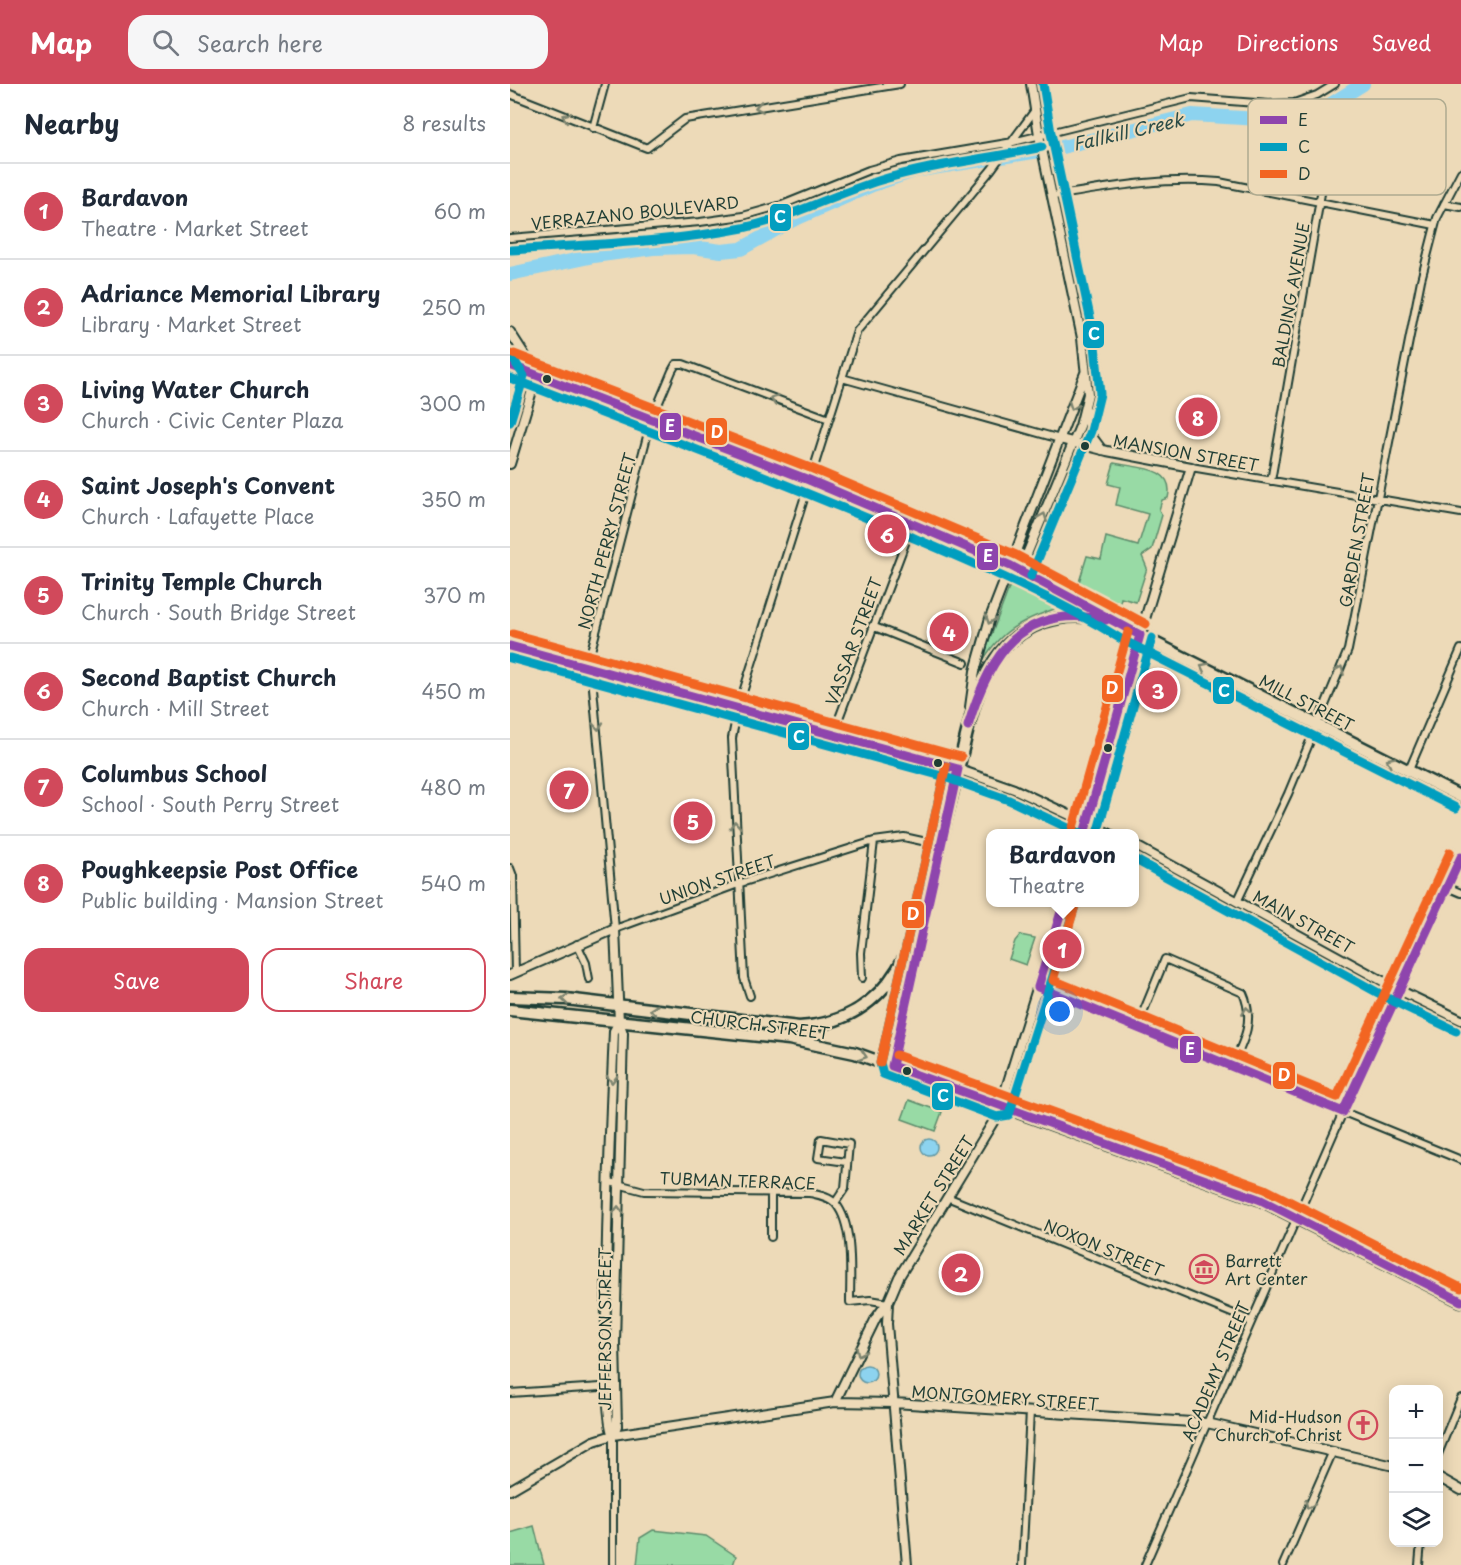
<!DOCTYPE html>
<html lang="en">
<head>
<meta charset="utf-8">
<style>
	body { margin:0; font-family:"Playpen Sans",sans-serif; background:#f6f6f7; color:#1f2937 }
	.controls { position:absolute; right:18px; bottom:18px; display:grid; overflow:hidden; border-radius:12px; box-shadow:0 3px 15px #0003 }
	.controls button { width:54px; height:54px; display:grid; place-items:center; padding:0; border:0; border-bottom:2px solid #e0e1e3; background:#fff; color:#1f2937; font:30px sans-serif }
	.you { position:absolute; left:550px; top:928px; width:21px; height:21px; margin:-15px; border:4px solid #fff; border-radius:50%; background:#1a73e8; box-shadow:0 0 0 9px #1a73e833 }
	.badge { display:grid; place-items:center; width:39px; height:39px; border-radius:50%; background:#d1495b; color:#fff; font-size:20px; font-weight:700 }
	.pin { position:absolute; translate:-50% -50%; border:3px solid #fff; box-shadow:0 2px 6px #0006 }
	.popup { position:absolute; left:476px; top:745px; width:153px; height:78px; box-sizing:border-box; display:grid; place-content:center; border-radius:12px; background:#fff; filter:drop-shadow(0 2px 4px #0005); font-size:20px; white-space:nowrap; color:#747a83 }
	.popup b { font-size:22px; color:#1f2937 }
	.popup::after { content:''; position:absolute; left:50%; top:100%; margin-left:-12px; border:12px solid transparent; border-top-color:#fff }
	.list { margin:0; padding:0; list-style:none }
	h2 { display:flex; justify-content:space-between; align-items:center; height:78px; margin:0; padding:0 24px; font-size:26px }
	h2 small { font-size:20px; font-weight:400; color:#747a83 }
	.list li { display:grid; grid-template-columns:39px 1fr auto; gap:18px; align-items:center; box-sizing:border-box; height:96px; padding:0 24px; border-top:2px solid #e0e1e3 }
	.list b { display:block; font-size:22px; white-space:nowrap }
	.list p { margin:0; font-size:20px; white-space:nowrap; color:#747a83 }
	.list em { font-size:20px; font-style:normal; color:#747a83 }
	.actions { display:flex; gap:12px; padding:18px 24px }
	.actions a { flex:1; padding:14px 0; border:2px solid #d1495b; border-radius:18px; text-align:center; font-size:21px; color:#d1495b }
	.actions .main { background:#d1495b; color:#fff }
	.icon { flex:none; width:33px; height:33px; fill:none; stroke:currentColor; stroke-width:2; stroke-linecap:round; stroke-linejoin:round }
	.map { position:relative; flex:none; width:951px; height:1481px; overflow:hidden }
	header { display:flex; align-items:center; gap:36px; box-sizing:border-box; height:84px; padding:0 30px; background:#d1495b; color:#fff }
	header strong { font-size:28px }
	nav { display:flex; gap:33px; margin-inline-start:auto; font-size:21px }
	.search { width:420px; height:54px; background:#f6f6f7; display:flex; align-items:center; gap:15px; box-sizing:border-box; padding:0 21px; border-radius:18px; color:#747a83; font-size:22px }
	main { display:flex }
	aside { flex:1; background:#fff }
	.map>svg:first-child { display:block }
	.green { fill:#98daa5; stroke:#5c8c6c; stroke-width:1.5 }
	.water { fill:#8dd3ef; stroke:#6197a4; stroke-width:1.5 }
	.lines { fill:none; stroke-linecap:round; stroke-linejoin:round }
	.river { stroke:#8dd3ef; stroke-width:14 }
	.minor-casing { stroke:#1f3d34; stroke-width:10 }
	.tertiary-casing { stroke:#1f3d34; stroke-width:12 }
	.trunk-casing { stroke:#1f3d34; stroke-width:15 }
	.minor { stroke:#eddab8; stroke-width:6 }
	.tertiary { stroke:#eddab8; stroke-width:8 }
	.trunk { stroke:#eddab8; stroke-width:10 }
	.bus-1-casing { stroke:#eddab8; stroke-width:14 }
	.bus-2-casing { stroke:#eddab8; stroke-width:14 }
	.bus-3-casing { stroke:#eddab8; stroke-width:14 }
	.bus-1 { stroke:#8e44ad; stroke-width:9 }
	.bus-2 { stroke:#039ebf; stroke-width:9 }
	.bus-3 { stroke:#f26522; stroke-width:9 }
	.oneway { stroke:#7c846f }
	.bus-dot { fill:#1f3d34; stroke:#eddab8; stroke-width:2 }
	.labels { text-anchor:middle; dominant-baseline:central; stroke-width:4.5; stroke-linejoin:round; paint-order:stroke }
	.street-label { font-size:16px; fill:#1f3d34; stroke:#eddab8 }
	.poi-label { font-size:16px; fill:#1f3d34; stroke:#eddab8; text-anchor:start }
	.water-label { font-size:18px; font-style:italic; fill:#2a4c47; stroke:#eddab8 }
	.key { fill:#eddab8; stroke:#afab90; stroke-width:1.5 }
	.key-label { font-size:16px; fill:#1f3d34 }
	.line-badge { stroke:#eddab8; stroke-width:2 }
	.badge-label { font-size:16px; text-anchor:middle; font-weight:bold; fill:#fff }
</style>
</head>
<body>
<header>
<strong>Map</strong>
<div class="search"><svg class="icon" aria-label="search" viewBox="0 0 24 24"><circle cx="10" cy="10" r="6"/><path d="M15 15l6 6"/></svg>Search here</div>
<nav><a>Map</a><a>Directions</a><a>Saved</a></nav>
</header>
<main>
<aside>
<h2>Nearby<small>8 results</small></h2>
<ul class="list">
<li><span class="badge">1</span><div><b>Bardavon</b><p>Theatre · Market Street</p></div><em>60 m</em></li>
<li><span class="badge">2</span><div><b>Adriance Memorial Library</b><p>Library · Market Street</p></div><em>250 m</em></li>
<li><span class="badge">3</span><div><b>Living Water Church</b><p>Church · Civic Center Plaza</p></div><em>300 m</em></li>
<li><span class="badge">4</span><div><b>Saint Joseph's Convent</b><p>Church · Lafayette Place</p></div><em>350 m</em></li>
<li><span class="badge">5</span><div><b>Trinity Temple Church</b><p>Church · South Bridge Street</p></div><em>370 m</em></li>
<li><span class="badge">6</span><div><b>Second Baptist Church</b><p>Church · Mill Street</p></div><em>450 m</em></li>
<li><span class="badge">7</span><div><b>Columbus School</b><p>School · South Perry Street</p></div><em>480 m</em></li>
<li><span class="badge">8</span><div><b>Poughkeepsie Post Office</b><p>Public building · Mansion Street</p></div><em>540 m</em></li>
</ul>
<div class="actions"><a class="main">Save</a><a>Share</a></div>
</aside>
<div class="map">
<svg width="951" height="1481" viewBox="0 0 951 1481">
	<rect width="100%" height="100%" fill="#eddab8"/>
	<filter id="ink" filterUnits="userSpaceOnUse"><feTurbulence type="fractalNoise" baseFrequency=".0167" numOctaves="2"/><feDisplacementMap in="SourceGraphic" scale="12" xChannelSelector="R" yChannelSelector="G"/><feConvolveMatrix kernelMatrix="1 2 1 2 8 2 1 2 1" color-interpolation-filters="sRGB"/></filter>
	<g filter="url(#ink)">
		<path class="green" d="M604,379c22,5 62,3 54,35l-6,2 -3,10 3,5 -10,34 -10,7 5,12 -11,34 -15,-4 -3,14 -42,-20 11,-36 14,3 5,-22 32,9 10,-32 -32,-9 4,-18 -12,-3z
			M505,488l21,10 32,22c-41,15 -68,22 -89,64z
			M510,851l15,3 -9,27 -17,-6 6,-18z
			M399,1016l33,12 -7,19 -33,-12z
			M24,1442l10,39h-34v-32z
			M143,1446l53,6 30,20 -3,9h-96l3,-27z"/>
		<path class="water" d="M411 1063a8 8 0 1 1 16 0a8 8 0 1 1-16 0Z
			M348 1290a9 9 0 1 1 18 0a9 9 0 1 1-18 0Z"/>
		<g class="lines">
			<path class="river" d="M0,190l84,-18 59,-8 40,-1 28,4 20,-2 52,-29 79,-35 42,-14 144,-23 134,-33 84,5 25,-2 27,-12 35,-22"/>
			<g class="minor-casing">
				<path id="minor" d="M0,10l137,54 38,-29 215,-35
					M83,44l12,-44
					M544,112c55,-9 109,-19 165,-14l216,43
					M934,120l17,3
					M0,154l190,-16 43,-6 39,-11 87,-35 32,-9 112,-19 178,-44 78,6 25,-1 23,-8 18,-11
					M0,281l299,115 202,86
					M332,294l218,61
					M319,335l-146,-55h-7l-4,7 -21,50 -61,234 25,274 126,-46 133,-42 30,-4 36,8
					M681,383l270,46
					M761,397l64,-368
					M362,542l93,37
					M323,650l79,-209
					M899,686l52,-121
					M0,784l3,8 2,97
					M937,803l14,6
					M728,816l50,-106 60,-144 73,-370 16,-62 24,-46
					M67,860l9,19 3,16
					M352,894l-1,-25 13,-112
					M528,903l423,173
					M240,912l-6,-18 -12,-240 6,-30 119,-377 134,-161 44,-60
					M627,943l28,-68 78,34c12,27 1,48 -11,73
					M100,1098l34,9 166,2c9,2 20,4 26,11 18,22 14,71 14,98l20,-2 18,3
					M437,1113l304,124
					M325,1119l10,-15 4,-44 -28,-5 -3,19 28,4
					M261,1153v-45
					M0,1309l106,-7
					M928,1370l23,-56
					M103,1481v-130
					M512,1481l8,-154
					M635,1481l198,-453 118,-255
					M773,1481l50,-114
					M909,1481l2,-23"/>
			</g>
			<g class="tertiary-casing">
				<path id="tertiary" d="M0,248l27,42 -27,90
					M577,328l3,22 12,16
					M550,355l47,12 84,16 -76,251 -31,116
					M508,486l98,51
					M510,487l60,-145 8,-32 -6,-56 -43,-203 -8,-51
					M0,562l436,119 68,24 96,45
					M460,623l5,-36 15,-53 95,-245
					M624,761l265,145 62,30
					M0,891l105,-46 4,93 4,11 -8,310 2,83 -4,9
					M382,982l34,-155
					M325,1318l41,-84 11,-15
					M103,1351c-16,-17 -1,-355 1,-404l5,-9
					M928,1393l23,13
					M0,1406l84,-49 19,-6 222,-33 59,1 313,20 187,43
					M397,1481l-20,-241 1,-21 11,-26 99,-163 66,-212"/>
			</g>
			<g class="trunk-casing">
				<path id="trunk" d="M0,913l56,2 233,28c98,-6 119,-92 138,-172 9,-35 17,-70 26,-106 12,-51 25,-108 81,-127 26,-9 50,-7 75,3l342,172
					M0,926l279,29 66,14 406,147 200,101"/>
			</g>
			<use href="#minor" class="minor"/>
			<use href="#tertiary" class="tertiary"/>
			<use href="#trunk" class="trunk"/>
			<g class="bus-1-casing">
				<path id="bus-1" d="M0,281l299,115 202,86 129,69
					M0,562l448,123
					M458,642c21,-71 54,-124 138,-106
					M574,750l56,-199
					M528,903l305,125
					M528,903l26,-85
					M382,982l369,134 200,101
					M382,982l66,-297
					M833,1028l118,-255"/>
			</g>
			<g class="bus-2-casing">
				<path id="bus-2" d="M1,166c77,-6 156,-7 232,-22 48,-10 91,-34 138,-48 52,-16 107,-21 161,-33
					M0,270l14,22 -14,46
					M0,294c130,50 261,99 390,154 75,32 151,63 221,107l335,169
					M521,492l60,-145 9,-37 -6,-58 -43,-203 -8,-49
					M0,574l432,118 67,24 72,34
					M436,682l-66,297 3,11 114,43 12,-2 66,-209
					M587,750l55,-196
					M624,775l259,142 63,30"/>
			</g>
			<g class="bus-3-casing">
				<path id="bus-3" d="M4,270l299,115 203,86 130,69
					M3,550l448,123
					M562,747l56,-199
					M565,822l-22,74 284,117 113,-245
					M386,971l369,134 196,99
					M370,979l66,-297"/>
			</g>
			<use href="#bus-1" class="bus-1"/>
			<use href="#bus-2" class="bus-2"/>
			<use href="#bus-3" class="bus-3"/>
		</g>
		<defs><path id="oneway-chevron" d="M-2-3.5L2.5 0L-2 3.5" fill="none" stroke-width="1.6" stroke-linecap="round" stroke-linejoin="round" transform="scale(1.5)"/></defs>
		<g class="oneway">
			<use href="#oneway-chevron" transform="translate(249 23) rotate(171)"/>
			<use href="#oneway-chevron" transform="translate(56 33) rotate(-158)"/>
			<use href="#oneway-chevron" transform="translate(264 315) rotate(-159)"/>
			<use href="#oneway-chevron" transform="translate(563 322) rotate(110)"/>
			<use href="#oneway-chevron" transform="translate(533 433) rotate(-68)"/>
			<use href="#oneway-chevron" transform="translate(480 536) rotate(109)"/>
			<use href="#oneway-chevron" transform="translate(694 583) rotate(-153)"/>
			<use href="#oneway-chevron" transform="translate(830 586) rotate(-67)"/>
			<use href="#oneway-chevron" transform="translate(88 642) rotate(85)"/>
			<use href="#oneway-chevron" transform="translate(880 677) rotate(-153)"/>
			<use href="#oneway-chevron" transform="translate(225 741) rotate(-93)"/>
			<use href="#oneway-chevron" transform="translate(55 915) rotate(-174)"/>
			<use href="#oneway-chevron" transform="translate(144 926) rotate(-173)"/>
			<use href="#oneway-chevron" transform="translate(737 927) rotate(-98)"/>
			<use href="#oneway-chevron" transform="translate(353 972) rotate(18)"/>
			<use href="#oneway-chevron" transform="translate(102 995) rotate(91)"/>
			<use href="#oneway-chevron" transform="translate(108 1126) rotate(-89)"/>
			<use href="#oneway-chevron" transform="translate(350 1268) rotate(116)"/>
			<use href="#oneway-chevron" transform="translate(799 1421) rotate(114)"/>
		</g>
	</g>
	<defs>
		<g id="museum-ring" transform="scale(1.5)"><circle r="9.5" fill="#eddab8" stroke="#d1495b" stroke-width="1.5"/><path d="M0-6L6-3V-2H-6V-3ZM-5-1h2V3h-2ZM-1-1h2V3h-2ZM3-1h2V3H3ZM-6 4H6V6H-6Z" fill="#d1495b"/></g>
		<g id="church-ring" transform="scale(1.5)"><circle r="9.5" fill="#eddab8" stroke="#d1495b" stroke-width="1.5"/><path d="M-1.2-6h2.4v3.5h3.3v2.4h-3.3V6h-2.4V-.1h-3.3v-2.4h3.3Z" fill="#d1495b"/></g>
	</defs>
	<g fill-rule="evenodd">
		<use href="#museum-ring" x="694" y="1185"/>
		<use href="#church-ring" x="853" y="1341"/>
	</g>
	<g class="bus-dot">
		<circle cx="37" cy="295" r="5"/>
		<circle cx="575" cy="362" r="5"/>
		<circle cx="598" cy="664" r="5"/>
		<circle cx="428" cy="679" r="5"/>
		<circle cx="397" cy="987" r="5"/>
	</g>
	<g class="labels">
		<g class="street-label">
			<text transform="translate(125 128) rotate(-6)">VERRAZANO BOULEVARD</text>
			<text transform="translate(780 211) rotate(-80)">BALDING AVENUE</text>
			<text transform="translate(676 368) rotate(10)">MANSION STREET</text>
			<text transform="translate(846 456) rotate(-80)">GARDEN STREET</text>
			<text transform="translate(96 457) rotate(-75)">NORTH PERRY STREET</text>
			<text transform="translate(343 557) rotate(-70)">VASSAR STREET</text>
			<text transform="translate(797 618) rotate(27)">MILL STREET</text>
			<text transform="translate(207 795) rotate(-19)">UNION STREET</text>
			<text transform="translate(794 837) rotate(29)">MAIN STREET</text>
			<text transform="translate(250 940) rotate(7)">CHURCH STREET</text>
			<text transform="translate(228 1096) rotate(2)">TUBMAN TERRACE</text>
			<text transform="translate(423 1111) rotate(-58)">MARKET STREET</text>
			<text transform="translate(594 1163) rotate(22)">NOXON STREET</text>
			<text transform="translate(94 1245) rotate(-90)">JEFFERSON STREET</text>
			<text transform="translate(705 1287) rotate(-67)">ACADEMY STREET</text>
			<text transform="translate(495 1313) rotate(4)">MONTGOMERY STREET</text>
		</g>
		<g class="poi-label">
			<text x="715" y="1176">Barrett<tspan x="715" dy="18">Art Center</tspan></text>
			<text x="832" y="1332" text-anchor="end">Mid-Hudson<tspan x="832" dy="18">Church of Christ</tspan></text>
		</g>
		<g class="water-label">
			<text transform="translate(618 47) rotate(-13)">Fallkill Creek</text>
		</g>
	</g>
	<rect x="738" y="15" width="198" height="96" rx="9" class="key"/>
	<rect x="750" y="32" width="27" height="8" fill="#8e44ad"/>
	<rect x="750" y="59" width="27" height="8" fill="#039ebf"/>
	<rect x="750" y="86" width="27" height="8" fill="#f26522"/>
	<g class="key-label">
		<text x="788" y="42">E</text>
		<text x="788" y="69">C</text>
		<text x="788" y="96">D</text>
	</g>
	<g class="line-badge">
		<rect x="259" y="119" width="23" height="29" rx="6" fill="#039ebf"/>
		<rect x="572" y="236" width="23" height="29" rx="6" fill="#039ebf"/>
		<rect x="149" y="328" width="23" height="29" rx="6" fill="#8e44ad"/>
		<rect x="195" y="333" width="23" height="29" rx="6" fill="#f26522"/>
		<rect x="466" y="458" width="23" height="29" rx="6" fill="#8e44ad"/>
		<rect x="591" y="590" width="23" height="29" rx="6" fill="#f26522"/>
		<rect x="702" y="592" width="23" height="29" rx="6" fill="#039ebf"/>
		<rect x="277" y="638" width="23" height="29" rx="6" fill="#039ebf"/>
		<rect x="391" y="816" width="24" height="29" rx="6" fill="#f26522"/>
		<rect x="669" y="951" width="23" height="29" rx="6" fill="#8e44ad"/>
		<rect x="762" y="977" width="24" height="29" rx="6" fill="#f26522"/>
		<rect x="421" y="998" width="23" height="29" rx="6" fill="#039ebf"/>
	</g>
	<g class="badge-label">
		<text x="270" y="139">C</text>
		<text x="584" y="256">C</text>
		<text x="160" y="348">E</text>
		<text x="207" y="354">D</text>
		<text x="478" y="478">E</text>
		<text x="602" y="610">D</text>
		<text x="714" y="613">C</text>
		<text x="289" y="659">C</text>
		<text x="403" y="836">D</text>
		<text x="680" y="971">E</text>
		<text x="774" y="997">D</text>
		<text x="433" y="1018">C</text>
	</g>
</svg>
<div class="controls">
<button>+</button>
<button>−</button>
<button><svg class="icon" aria-label="layers" viewBox="0 0 24 24"><path d="M12 4l9 5-9 5-9-5zM3 14l9 5 9-5"/></svg></button>
</div>
<div class="you"></div>
<div class="pin badge" style="left:552px;top:865px">1</div>
<div class="popup"><b>Bardavon</b>Theatre</div>
<div class="pin badge" style="left:451px;top:1189px">2</div>
<div class="pin badge" style="left:648px;top:606px">3</div>
<div class="pin badge" style="left:439px;top:548px">4</div>
<div class="pin badge" style="left:183px;top:737px">5</div>
<div class="pin badge" style="left:377px;top:450px">6</div>
<div class="pin badge" style="left:59px;top:706px">7</div>
<div class="pin badge" style="left:688px;top:333px">8</div>
</div>
</main>
</body>
</html>
